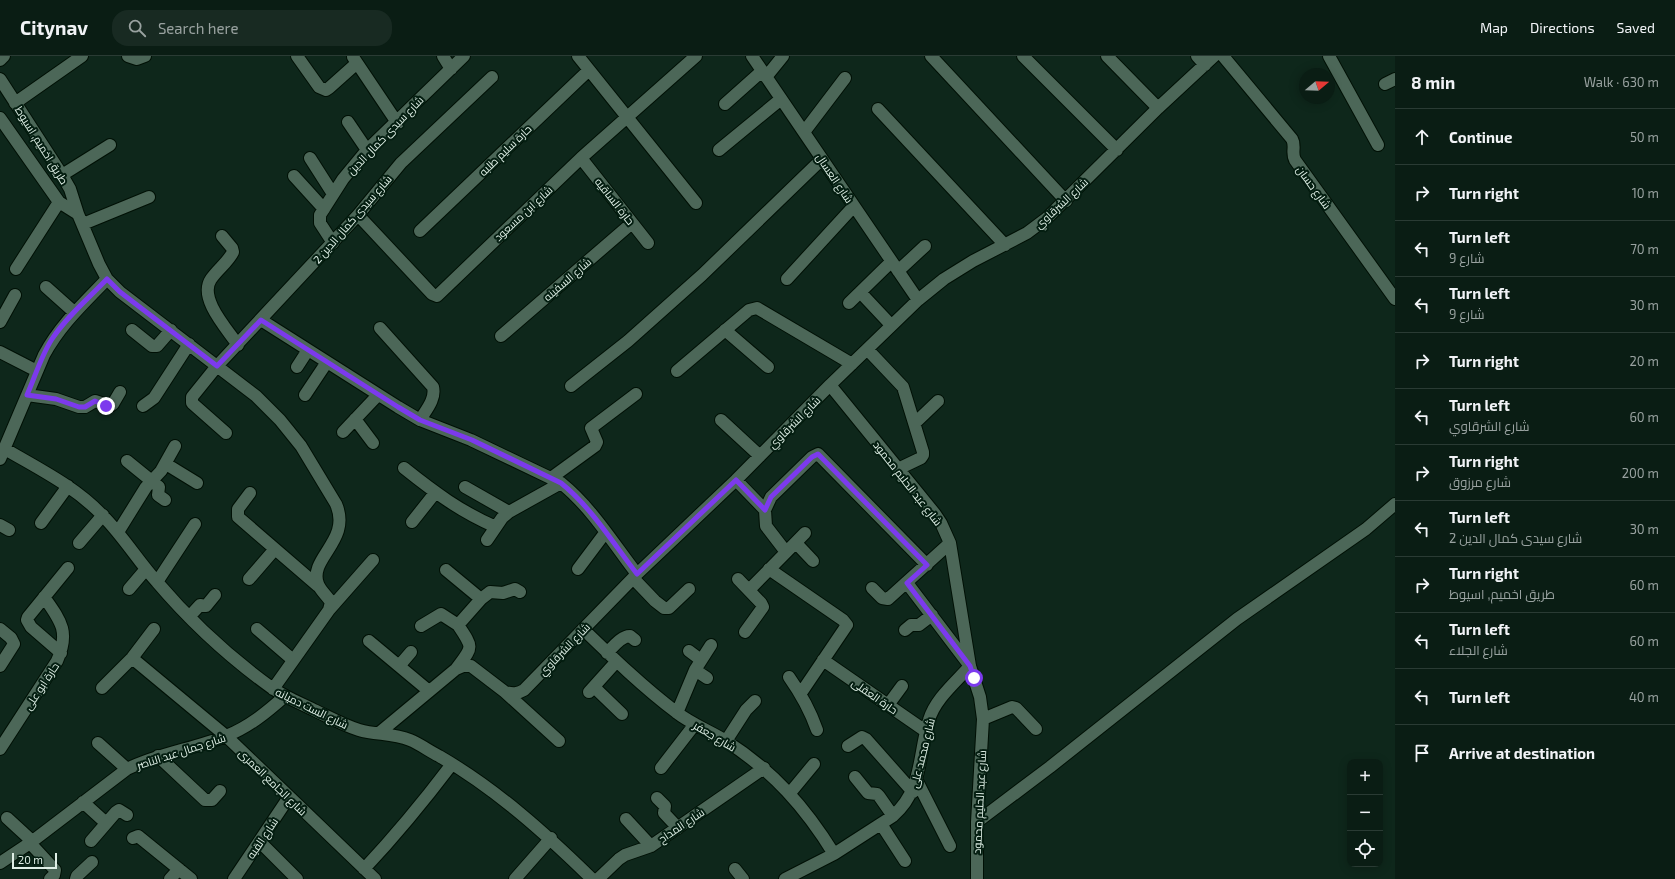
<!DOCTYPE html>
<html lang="en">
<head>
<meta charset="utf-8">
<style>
	body { margin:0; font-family:"Exo 2",Cairo,sans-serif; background:#182a22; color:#f1f3f6 }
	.controls { position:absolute; right:12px; bottom:12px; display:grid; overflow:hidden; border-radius:8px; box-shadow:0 2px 10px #0003 }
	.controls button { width:36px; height:36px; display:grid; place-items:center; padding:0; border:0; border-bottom:1px solid #2a3b34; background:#0a1d14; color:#f1f3f6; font:20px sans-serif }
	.compass { position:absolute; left:1299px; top:12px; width:36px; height:36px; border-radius:50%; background:#0a1d14; box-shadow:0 2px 10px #0003; rotate:71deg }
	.scale { position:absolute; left:12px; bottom:10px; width:45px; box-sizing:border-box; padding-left:4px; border:2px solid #dfefe6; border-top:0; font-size:11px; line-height:14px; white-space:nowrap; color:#dfefe6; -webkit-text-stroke:3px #041e11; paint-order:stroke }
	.stop { position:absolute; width:12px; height:12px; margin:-9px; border:3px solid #7c3aed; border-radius:50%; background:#fff }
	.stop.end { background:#7c3aed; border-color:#fff; box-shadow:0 1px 4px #0008 }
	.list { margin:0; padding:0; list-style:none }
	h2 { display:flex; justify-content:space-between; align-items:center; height:52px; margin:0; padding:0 16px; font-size:17px }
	h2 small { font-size:13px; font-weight:400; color:#99a2a0 }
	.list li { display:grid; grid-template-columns:26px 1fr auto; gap:12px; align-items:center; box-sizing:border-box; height:56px; padding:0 16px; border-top:1px solid #2a3b34 }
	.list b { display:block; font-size:15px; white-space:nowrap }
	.list p { margin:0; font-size:13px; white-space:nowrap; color:#99a2a0 }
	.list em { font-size:13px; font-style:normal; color:#99a2a0 }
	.icon { flex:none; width:22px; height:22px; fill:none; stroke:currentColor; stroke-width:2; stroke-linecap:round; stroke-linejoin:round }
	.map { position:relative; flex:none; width:1395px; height:823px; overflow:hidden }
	header { display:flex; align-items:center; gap:24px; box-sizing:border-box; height:56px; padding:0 20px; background:#0a1d14; border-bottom:1px solid #2a3b34 }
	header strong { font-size:19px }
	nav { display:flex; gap:22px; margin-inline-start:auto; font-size:14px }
	.search { width:280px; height:36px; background:#182a22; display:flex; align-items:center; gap:10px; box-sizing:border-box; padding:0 14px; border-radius:16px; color:#99a2a0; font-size:15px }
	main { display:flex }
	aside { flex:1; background:#0a1d14 }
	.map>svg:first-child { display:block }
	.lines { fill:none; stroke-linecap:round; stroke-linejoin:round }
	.minor-casing { stroke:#001005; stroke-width:14 }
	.minor { stroke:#4c6758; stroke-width:12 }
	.route { stroke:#7c3aed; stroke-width:5 }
	.labels { text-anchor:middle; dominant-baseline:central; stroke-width:4; stroke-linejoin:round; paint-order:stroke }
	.street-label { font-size:11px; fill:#dfefe6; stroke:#041e11 }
</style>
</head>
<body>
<header>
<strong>Citynav</strong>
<div class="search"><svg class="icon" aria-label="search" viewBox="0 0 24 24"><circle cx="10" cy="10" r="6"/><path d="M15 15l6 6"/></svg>Search here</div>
<nav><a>Map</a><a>Directions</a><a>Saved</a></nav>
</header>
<main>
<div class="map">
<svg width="1395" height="823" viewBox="0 0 1395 823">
	<rect width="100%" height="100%" fill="#0e271b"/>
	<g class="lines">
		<g class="minor-casing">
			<path id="minor" d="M128,0l9,3 8,-3
				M297,0l22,31 7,3 3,-2 28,-25
				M443,0l8,13
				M578,0l118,147
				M752,0l166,244
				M931,0l135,145
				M1023,0l94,94
				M1107,0l51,52
				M1197,0l8,9
				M1223,0l69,83c4,7 -1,14 3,21l100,139
				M1329,0l49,89
				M353,1l43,64
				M0,4l4,-4
				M766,21l17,-21
				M0,23l62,96 8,14 8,25 21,50 8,15 13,13 136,104 24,24 21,26 35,58c16,37 -28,54 -18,80 2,6 9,12 13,18l-2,8 -56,79
				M1385,28l10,-5
				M15,47l67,-47
				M725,48l37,-33
				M878,53l127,136
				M0,62l59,84 19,12
				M348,66l19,28
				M804,76l41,-54
				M719,94l62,-51
				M310,102l23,36
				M581,102l67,85
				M62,119l48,-30
				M294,120l30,33
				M358,159l74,79 5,2 144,-138 115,-102
				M83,168l66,-27
				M420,175l169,-161
				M222,180l10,12 1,4c-5,10 -15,17 -22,27 -13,19 16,50 27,66
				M333,187l-13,-20v-8l23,-36 24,-29 97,-94
				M16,213l43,-67
				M898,215l27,-25
				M787,223l67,-73
				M46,231l28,25
				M860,236l31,33
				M849,247l42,-41
				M261,264l137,87 22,13 51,20 90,43c30,24 52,60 76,91
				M0,266l15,-27
				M380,272l53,59c3,12 -7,23 -13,33
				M132,274l20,16h5l14,-16
				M725,274l43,37
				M501,280l131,-113
				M867,293l36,38 20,65v3l-2,3 -23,11
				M0,296l37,19
				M297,311l11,-17
				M677,315l72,-61 8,-2 95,56
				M830,329l105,129 6,9 9,20 20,123 10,31 3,22 -6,103v57
				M571,330l57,-45 74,-66 120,-116
				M27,339l29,4 23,8h6l10,-6 15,5 3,-2 7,-12
				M305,339l22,-33
				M143,350l11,-8 35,-54
				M355,363l18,24
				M721,364l39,36
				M915,367l23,-22
				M343,376l35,-37
				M226,377l-34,-30v-6l25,-31 141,-151 43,-52 91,-86
				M5,393c34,20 71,38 98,67 20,20 35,45 54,66 34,40 72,75 115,106 13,9 28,15 42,22 15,7 29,15 45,20 17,5 34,3 51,10 10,4 19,11 29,16 57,33 106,77 153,123
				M0,403l44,-104c16,-30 40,-52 63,-76
				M127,405l32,26 -1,8 7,5
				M166,408l31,19
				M404,412c30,24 57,44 92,59
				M551,422l44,-32 2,-4 -6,-14 45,-34
				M736,424l29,30
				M465,431l44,25
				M250,437l-12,16v8l80,69
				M412,466l23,-29
				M41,467l27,-37
				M0,469l9,5
				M118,476l28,-45 15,-16 14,-25
				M487,484l15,-22 7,-6 52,-29
				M79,487l24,-28
				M796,487l17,18
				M786,496l-20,-26 -1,-16 6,-13 41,-40 6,-3 109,111
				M578,513l27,-36
				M769,513l74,51 4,5 -46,68
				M446,514l35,29
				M633,522l22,23 9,7h5l20,-19
				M249,523l26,-30
				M738,523l23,24 2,4 -18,25
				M157,526l38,-58
				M872,532l10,10 6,1 62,-56
				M129,533l17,-20
				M749,534l56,-57
				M329,554l44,-50
				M189,561l11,-12 6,1 9,-11
				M421,570l20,-12 17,11
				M0,573l11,9 3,6 -14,22
				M257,573l36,31
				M583,573c30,29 60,58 93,83 15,12 34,19 50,29 47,30 79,66 108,113
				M905,574l6,-5h8l13,-10
				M369,585l60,50
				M689,595l12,9
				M61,597l-30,-26 -4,-7 1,-3 40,-49
				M607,597c6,-6 14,-17 23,-17l5,4
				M132,602l94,78 149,143
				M823,604l104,72
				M399,610l12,-14
				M456,613c17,-23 18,-20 2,-44l23,-26 9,-7 13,1 12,-4 5,3
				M695,614l12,8
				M789,621c12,17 21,33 28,53
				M594,631l28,27
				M102,632l30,-30 22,-29
				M505,636l54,49
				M589,636l27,-30
				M888,649l14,-19
				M677,657l18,-43 16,-25
				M983,663l29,-12 4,1 20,21
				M379,677l77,-64 7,-3h8l34,26c8,2 12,2 19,-2l113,-116 99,-94 94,-95 88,-85 26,-21 29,-18 54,-28 20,-15 111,-110 56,-52
				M726,685l20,-31 9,-9
				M98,687l29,26
				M848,690l14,-9 4,2 47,53
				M0,693l57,-88c13,-29 4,-40 -13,-64
				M158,700l47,44h7l8,-9
				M661,712l34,-44
				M855,721l13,16 9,1 2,2 14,20
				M917,725l33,65
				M790,737l24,-29
				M657,742l8,8 -1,7 14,15
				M83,746l23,21
				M7,762l25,23
				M626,763l25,27
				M977,766l73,-55 187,-148 129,-90 29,-25
				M881,768l24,37
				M133,782l5,-2 53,43
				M91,785l25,-29 3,-2 8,5
				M260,786l37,37
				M30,787l25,27 -1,5 -4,4
				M0,807l30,-20 97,-74c32,-16 67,-20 99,-33 23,-9 41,-24 59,-40
				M364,813c32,-34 60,-68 88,-105
				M735,813l8,10
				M76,823l1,-3 15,-14
				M170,823l9,-10
				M234,823l55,-82
				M515,823l36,-41
				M598,823l21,-20 6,-4 26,-9 113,-78
				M785,823l49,-25 59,-38c30,-26 25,-61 36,-96 6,-21 27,-38 41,-54l-63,-83"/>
		</g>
		<use href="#minor" class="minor"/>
	</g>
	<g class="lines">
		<path class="route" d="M106,350l-11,-5 -10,6h-6l-23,-8 -29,-4c8,-18 14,-39 25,-56 15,-23 37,-41 55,-60l13,13 97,74 44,-46 137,87 22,13 52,20 89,43c30,24 52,60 76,91l99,-94 29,30 6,-13 41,-40 6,-3 109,111 -20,18 63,83 4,12"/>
	</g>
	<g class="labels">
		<g class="street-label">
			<text transform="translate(385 79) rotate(-46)">شارع سيدى كمال الدين</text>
			<text transform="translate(42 89) rotate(58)">طريق اخميم, اسيوط</text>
			<text transform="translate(505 94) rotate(-44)">حارة سليم طلبه</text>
			<text transform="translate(835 122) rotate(56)">شارع العسال</text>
			<text transform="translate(1314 131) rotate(54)">شارع حسان</text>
			<text transform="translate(615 145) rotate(52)">حارة الساقيه</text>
			<text transform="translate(1061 147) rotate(-43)">شارع الشرقاوي</text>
			<text transform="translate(523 157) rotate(-43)">شارع ابن مسعود</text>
			<text transform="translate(352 163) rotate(-49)">شارع سيدى كمال الدين 2</text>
			<text transform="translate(567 223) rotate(-41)">شارع السفينه</text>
			<text transform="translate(794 366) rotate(-45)">شارع الشرقاوي</text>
			<text transform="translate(908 427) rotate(52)">شارع عبد الحليم محمود</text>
			<text transform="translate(564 593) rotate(-46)">شارع الشرقاوي</text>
			<text transform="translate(41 630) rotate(-57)">حارة ابو على</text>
			<text transform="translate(875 640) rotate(35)">حارة العقلى</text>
			<text transform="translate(312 652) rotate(26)">شارع الست دميانه</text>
			<text transform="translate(715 680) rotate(31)">شارع جعفر</text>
			<text transform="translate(181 695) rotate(-18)">شارع جمال عبد الناصر</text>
			<text transform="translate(922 697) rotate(-76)">شارع محمد على</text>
			<text transform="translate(273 726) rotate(44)">شارع الجامع العمرى</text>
			<text transform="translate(979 746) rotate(-87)">شارع عبد الحليم محمود</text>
			<text transform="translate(681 769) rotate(-34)">شارع المداح</text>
			<text transform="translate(262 782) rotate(-56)">شارع القبه</text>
		</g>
	</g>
</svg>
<div class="controls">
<button>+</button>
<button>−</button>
<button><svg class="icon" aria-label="locate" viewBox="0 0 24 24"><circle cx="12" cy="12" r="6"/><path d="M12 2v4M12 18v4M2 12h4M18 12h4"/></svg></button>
</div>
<svg class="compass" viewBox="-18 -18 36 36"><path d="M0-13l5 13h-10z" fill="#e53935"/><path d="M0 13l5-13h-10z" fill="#99a2a0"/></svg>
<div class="scale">20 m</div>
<div class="stop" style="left:974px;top:622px"></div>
<div class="stop end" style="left:106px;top:350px"></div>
</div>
<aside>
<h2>8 min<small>Walk · 630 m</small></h2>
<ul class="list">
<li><svg class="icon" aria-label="ahead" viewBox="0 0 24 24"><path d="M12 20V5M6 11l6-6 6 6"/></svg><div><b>Continue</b></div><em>50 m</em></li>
<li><svg class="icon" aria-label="right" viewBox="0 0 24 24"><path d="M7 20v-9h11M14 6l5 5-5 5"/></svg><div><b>Turn right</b></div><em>10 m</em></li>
<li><svg class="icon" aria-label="left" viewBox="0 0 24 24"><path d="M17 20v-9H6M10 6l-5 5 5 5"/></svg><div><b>Turn left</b><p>شارع 9</p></div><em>70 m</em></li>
<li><svg class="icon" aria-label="left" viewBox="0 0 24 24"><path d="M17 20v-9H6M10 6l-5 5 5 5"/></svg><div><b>Turn left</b><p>شارع 9</p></div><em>30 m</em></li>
<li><svg class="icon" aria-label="right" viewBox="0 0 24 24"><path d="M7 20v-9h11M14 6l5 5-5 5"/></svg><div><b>Turn right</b></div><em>20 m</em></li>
<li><svg class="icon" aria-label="left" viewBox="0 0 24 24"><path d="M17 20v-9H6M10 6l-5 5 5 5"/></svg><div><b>Turn left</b><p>شارع الشرقاوي</p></div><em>60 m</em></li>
<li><svg class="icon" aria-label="right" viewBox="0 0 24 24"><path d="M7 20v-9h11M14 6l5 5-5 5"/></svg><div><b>Turn right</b><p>شارع مرزوق</p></div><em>200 m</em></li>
<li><svg class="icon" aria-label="left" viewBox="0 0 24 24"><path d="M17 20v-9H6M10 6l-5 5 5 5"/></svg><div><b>Turn left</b><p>شارع سيدى كمال الدين 2</p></div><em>30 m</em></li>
<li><svg class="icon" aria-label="right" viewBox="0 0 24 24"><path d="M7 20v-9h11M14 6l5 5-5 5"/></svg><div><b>Turn right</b><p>طريق اخميم, اسيوط</p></div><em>60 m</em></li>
<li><svg class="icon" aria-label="left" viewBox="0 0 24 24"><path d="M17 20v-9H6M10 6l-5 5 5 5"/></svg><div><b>Turn left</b><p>شارع الجلاء</p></div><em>60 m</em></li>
<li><svg class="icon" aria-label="left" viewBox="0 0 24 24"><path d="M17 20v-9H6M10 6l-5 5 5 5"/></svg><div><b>Turn left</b></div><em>40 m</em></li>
<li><svg class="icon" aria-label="arrive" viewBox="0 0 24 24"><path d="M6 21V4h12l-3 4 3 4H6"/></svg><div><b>Arrive at destination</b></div></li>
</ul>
</aside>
</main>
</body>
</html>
